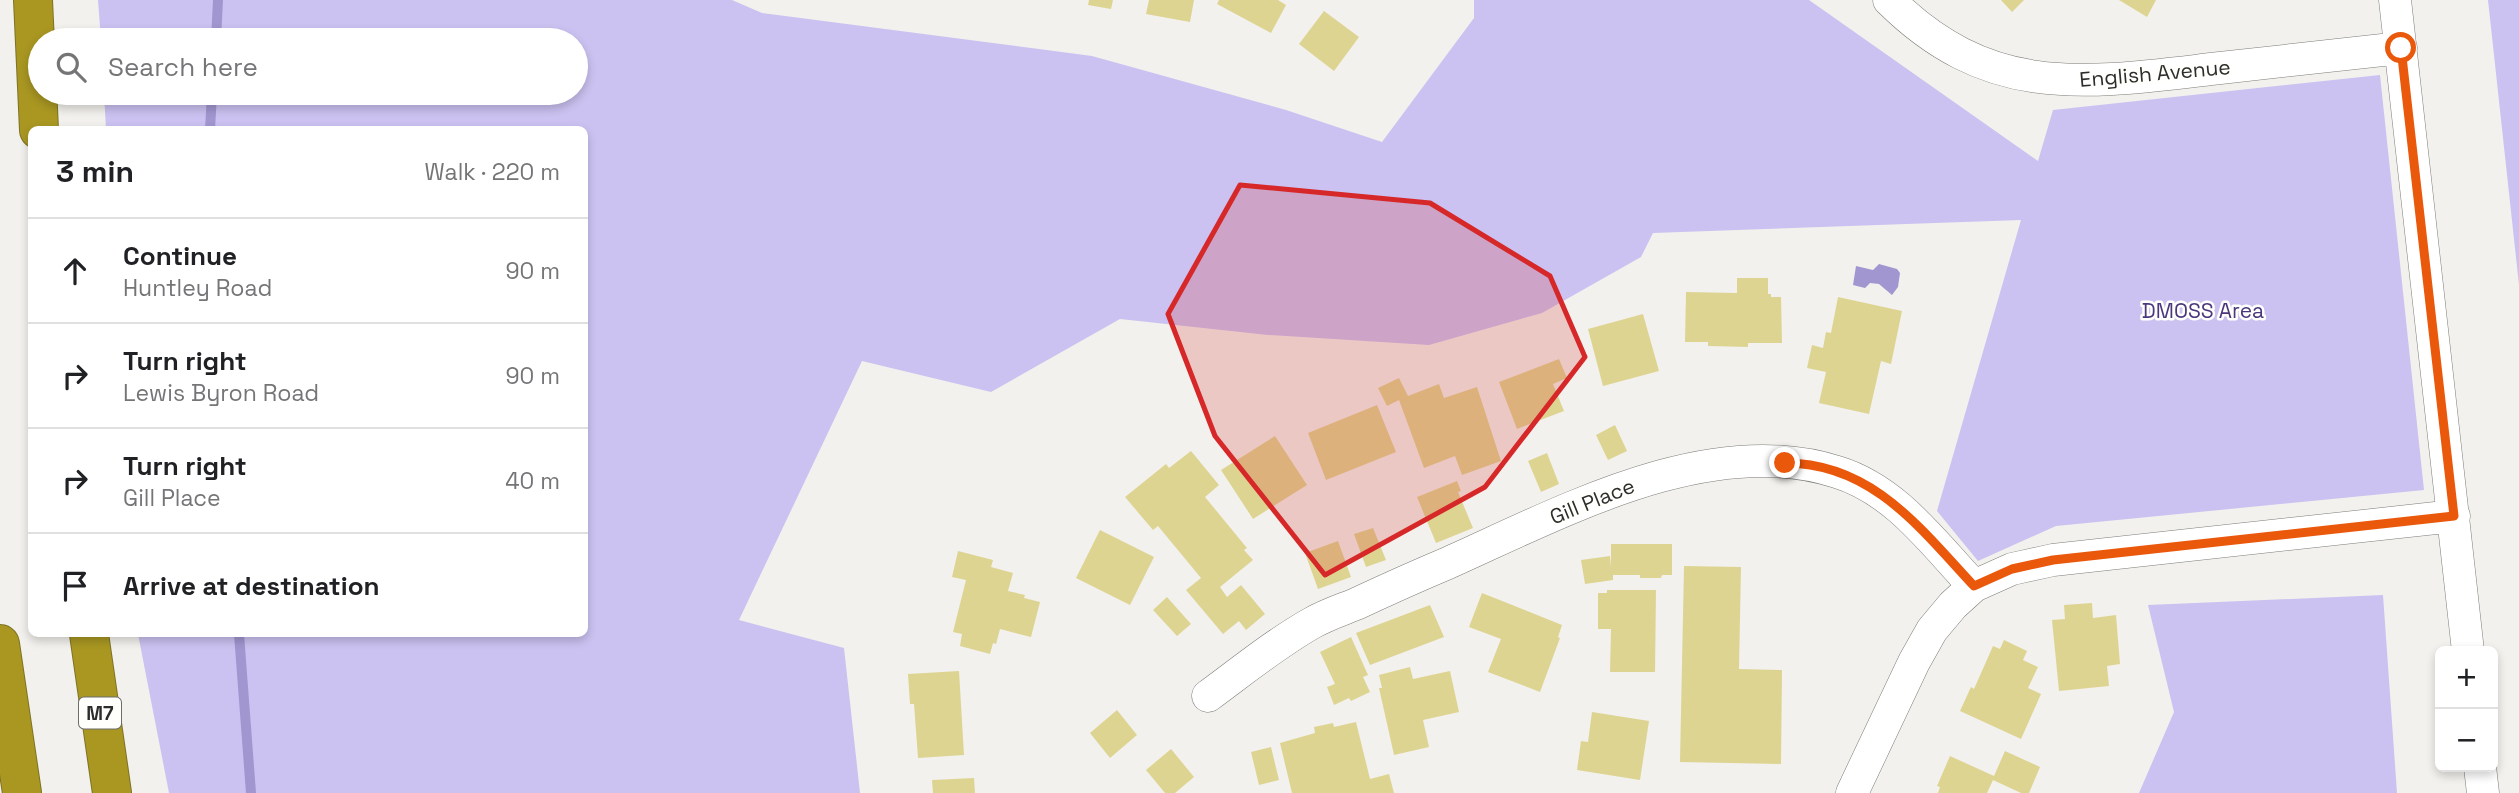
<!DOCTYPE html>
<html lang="en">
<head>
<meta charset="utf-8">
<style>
	body { margin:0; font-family:"Space Grotesk",sans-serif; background:#f6f6f6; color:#202124 }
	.controls { position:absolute; right:21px; bottom:21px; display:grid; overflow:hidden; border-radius:10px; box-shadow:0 4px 10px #0003 }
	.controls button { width:63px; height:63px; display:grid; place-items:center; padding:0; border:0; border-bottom:2px solid #e0e0e0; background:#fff; color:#202124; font:35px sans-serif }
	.stop { position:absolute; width:21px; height:21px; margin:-16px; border:5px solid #ea580c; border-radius:50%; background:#fff }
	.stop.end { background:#ea580c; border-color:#fff; box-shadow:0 2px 7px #0008 }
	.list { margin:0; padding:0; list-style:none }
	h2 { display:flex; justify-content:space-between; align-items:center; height:91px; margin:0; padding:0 28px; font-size:30px }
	h2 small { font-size:23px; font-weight:400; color:#757577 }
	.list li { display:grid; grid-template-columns:46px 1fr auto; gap:21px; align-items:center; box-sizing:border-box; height:105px; padding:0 28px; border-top:2px solid #e0e0e0 }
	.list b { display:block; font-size:26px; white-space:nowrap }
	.list p { margin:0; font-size:23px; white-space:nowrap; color:#757577 }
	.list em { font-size:23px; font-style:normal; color:#757577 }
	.icon { flex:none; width:38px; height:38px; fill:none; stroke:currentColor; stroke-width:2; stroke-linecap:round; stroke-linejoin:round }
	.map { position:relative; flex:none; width:2519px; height:793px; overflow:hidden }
	.search { position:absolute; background:#fff; box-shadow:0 4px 10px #0003; left:28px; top:28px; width:560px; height:77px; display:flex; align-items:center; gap:18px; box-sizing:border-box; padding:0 24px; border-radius:38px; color:#757577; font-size:26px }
	.panel { position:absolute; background:#fff; box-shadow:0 4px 10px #0003; left:28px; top:126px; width:560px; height:511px; border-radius:10px }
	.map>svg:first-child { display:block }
	.green { fill:#cbc2f1 }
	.water { fill:#a296d0 }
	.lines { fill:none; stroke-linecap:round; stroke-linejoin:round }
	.stream { stroke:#a296d0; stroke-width:10 }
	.building { fill:#ded492 }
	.street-casing { stroke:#7e7d79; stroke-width:33 }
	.highway-casing { stroke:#7e7225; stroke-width:40 }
	.street { stroke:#fff; stroke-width:32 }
	.highway { stroke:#a99722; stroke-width:38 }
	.route { stroke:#ea580c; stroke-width:9 }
	.marked { fill:#d62828; fill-opacity:0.2; stroke:#d62828; stroke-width:5; stroke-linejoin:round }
	.labels { text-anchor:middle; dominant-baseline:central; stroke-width:5; stroke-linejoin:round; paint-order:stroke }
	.shield { fill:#fffffc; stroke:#6c6c6a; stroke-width:2 }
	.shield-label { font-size:19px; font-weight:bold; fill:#2d2d2b }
	.street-label { font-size:21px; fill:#2d2d2b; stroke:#fffffc }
	.park-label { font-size:21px; fill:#4b377e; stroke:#fffffc }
</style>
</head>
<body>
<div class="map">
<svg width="2519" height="793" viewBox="0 0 2519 793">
	<rect width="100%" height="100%" fill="#f2f1ed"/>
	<path class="green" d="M98,0h634l30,13 330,43 194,54 96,32 92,-124v-18h335l229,161 15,-51 327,-35 44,415 -368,36 -78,35 -41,-50 84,-291 -368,13 -12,24 -99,56 -113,32 -161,-10 -148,-16 -129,73 -129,-31 -123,259 105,28 16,145h-691l-31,-159h446v-504l-478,-1 -2,-36h472v-53h-475z
		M2488,0h31v285z
		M2383,595l14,198h-258l35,-81 -26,-107z"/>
	<path class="water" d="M1879,264l18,5 3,4 -2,14 -6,8 -13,-11 -9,-1 -5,5 -12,-3 3,-19 17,4z"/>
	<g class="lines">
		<path class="stream" d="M216,40l2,-40
			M210,130l2,-37
			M239,634l12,159"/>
	</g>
	<path class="building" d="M1089,0h24l-2,9 -23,-4z
		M1149,0h45l-4,22 -44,-8z
		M1219,0h59l8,5 -15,28 -54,-29z
		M2001,0h23l-12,12z
		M2119,0h37l-9,17z
		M1324,11l35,26 -25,34 -35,-27z
		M1737,278h31v16h3v3h10l1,46h-34v4l-40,-1v-4h-23l1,-50 51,1z
		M1838,297l64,14 -11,53 -10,-3 -12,53 -50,-11 7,-31 -19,-4 5,-23 11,3 3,-16 5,1z
		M1643,314l16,57 -56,15 -15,-57z
		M1559,359l8,19 -14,6 11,27 -47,18 -18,-47z
		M1399,378l9,18 31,-12 5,14 33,-11 24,74 -39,14 -7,-19 -31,12 -25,-68 -12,6 -9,-18z
		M1377,405l19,47 -70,28 -18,-47z
		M1615,425l12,26 -19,9 -12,-25z
		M1275,436l32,49 -54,34 -32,-49z
		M1191,451l28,34 -14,12 42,51 -3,2 9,10 -33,27 7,10 14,-12 24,29 -19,16 -7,-9 -16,13 -37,-44 15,-12 -43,-52 -5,4 -28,-33 41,-33 3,4z
		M1547,453l12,31 -18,8 -13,-31z
		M1457,481l4,10 -3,1 15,36 -37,15 -19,-46z
		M1373,528l13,32 -20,7 -12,-33z
		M1100,530l54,27 -24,48 -54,-27z
		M1338,541l13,36 -33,12 -13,-36z
		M1611,544h61v31h-10l-1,3h-21v-3h-27v5l-28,4 -4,-24 29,-4 1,11z
		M958,551l35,9 -2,7 22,6 -5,18 17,4 -1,3 16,4 -9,35 -31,-8 -4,15 -3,-1 -3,11 -30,-8 2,-12 -9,-2 13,-52 -14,-3z
		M1684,566l57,1 -2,102 43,1 -1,94 -101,-2z
		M1607,590h49l-1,82h-45l1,-43h-13v-36h9z
		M1482,593l80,32 -4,12 2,1 -20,54 -52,-20 13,-33 -32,-12z
		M1167,597l24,27 -14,12 -24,-26z
		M2092,603l1,15 23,-3 4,49 -13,2 2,20 -50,5 -7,-71 13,-1 -1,-14z
		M1430,605l14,32 -74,28 -14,-32z
		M1351,637l17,38 -5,2 7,15 -19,9 -2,-3 -15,7 -7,-18 8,-3 -15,-32z
		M2004,640l23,11 -4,9 15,7 -10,21 13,6 -20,45 -61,-28 11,-24 3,2 19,-43 7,3z
		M1410,667l3,12 37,-8 9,41 -36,8 6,27 -35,8 -15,-67h3l-3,-13z
		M959,671l5,84 -46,3 -4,-54h-4l-2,-30z
		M1117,710l20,25 -27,23 -20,-25z
		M1592,712l57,9 -9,59 -63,-10 4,-29 7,1z
		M1356,722l14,57 19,-5 5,19h-102l-12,-50 35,-10 -1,-6 19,-4 1,4z
		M1271,747l8,33 -20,5 -8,-33z
		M1171,749l23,28 -19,16h-10l-19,-23z
		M2005,751l35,16 -11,26h-8l-28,-13 -6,13h-49l2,-6 -3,-1 13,-30 44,20z
		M974,778l1,15h-42l-1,-13z"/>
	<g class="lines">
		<g class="street-casing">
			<path id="street" d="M1889,0c100,99 194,84 322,69 63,-7 126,-14 190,-21
				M2395,0l73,651
				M1208,696c34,-25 67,-52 104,-73 14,-8 29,-13 44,-19 30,-14 61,-28 92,-41 114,-51 262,-132 389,-91 59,18 96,71 137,114
				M2480,767l3,26
				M1852,793l62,-131 18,-32 21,-25 21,-19 38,-17 41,-9 401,-44"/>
		</g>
		<g class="highway-casing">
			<path id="highway" d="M33,0l6,130
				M89,634l23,159
				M0,644l22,149"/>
		</g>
		<use href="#street" class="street"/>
		<use href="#highway" class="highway"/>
	</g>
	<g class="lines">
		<path class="route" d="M1785,463c87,0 135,65 189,123l38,-17 41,-9 401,-44 -53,-468"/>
	</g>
	<path class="marked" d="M1240,185l190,18 120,73 35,81 -100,130 -160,88 -110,-139 -47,-122z"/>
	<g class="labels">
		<rect class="shield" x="79" y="697.5" width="42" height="31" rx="5"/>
		<g class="shield-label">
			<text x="100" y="713">M7</text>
		</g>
		<g class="street-label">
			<text transform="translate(2155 73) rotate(-5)">English Avenue</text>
			<text transform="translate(1592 501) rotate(-22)">Gill Place</text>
		</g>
		<g class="park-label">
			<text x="2203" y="310">DMOSS Area</text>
		</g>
	</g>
</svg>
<div class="controls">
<button>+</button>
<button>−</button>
</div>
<div class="stop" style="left:2401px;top:48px"></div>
<div class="stop end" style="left:1785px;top:463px"></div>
<div class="search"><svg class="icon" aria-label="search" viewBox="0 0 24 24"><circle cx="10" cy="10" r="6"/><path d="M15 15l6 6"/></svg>Search here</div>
<section class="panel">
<h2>3 min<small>Walk · 220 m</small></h2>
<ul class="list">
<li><svg class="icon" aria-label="ahead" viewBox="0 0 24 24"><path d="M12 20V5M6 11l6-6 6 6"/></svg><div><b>Continue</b><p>Huntley Road</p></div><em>90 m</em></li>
<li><svg class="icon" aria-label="right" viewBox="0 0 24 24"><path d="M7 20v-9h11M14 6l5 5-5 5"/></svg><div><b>Turn right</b><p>Lewis Byron Road</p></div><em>90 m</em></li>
<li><svg class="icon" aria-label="right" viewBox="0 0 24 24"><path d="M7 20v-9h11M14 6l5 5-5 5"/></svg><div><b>Turn right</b><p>Gill Place</p></div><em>40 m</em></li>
<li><svg class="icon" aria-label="arrive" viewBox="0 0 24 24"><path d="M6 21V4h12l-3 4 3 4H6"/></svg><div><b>Arrive at destination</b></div></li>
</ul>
</section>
</div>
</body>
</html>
